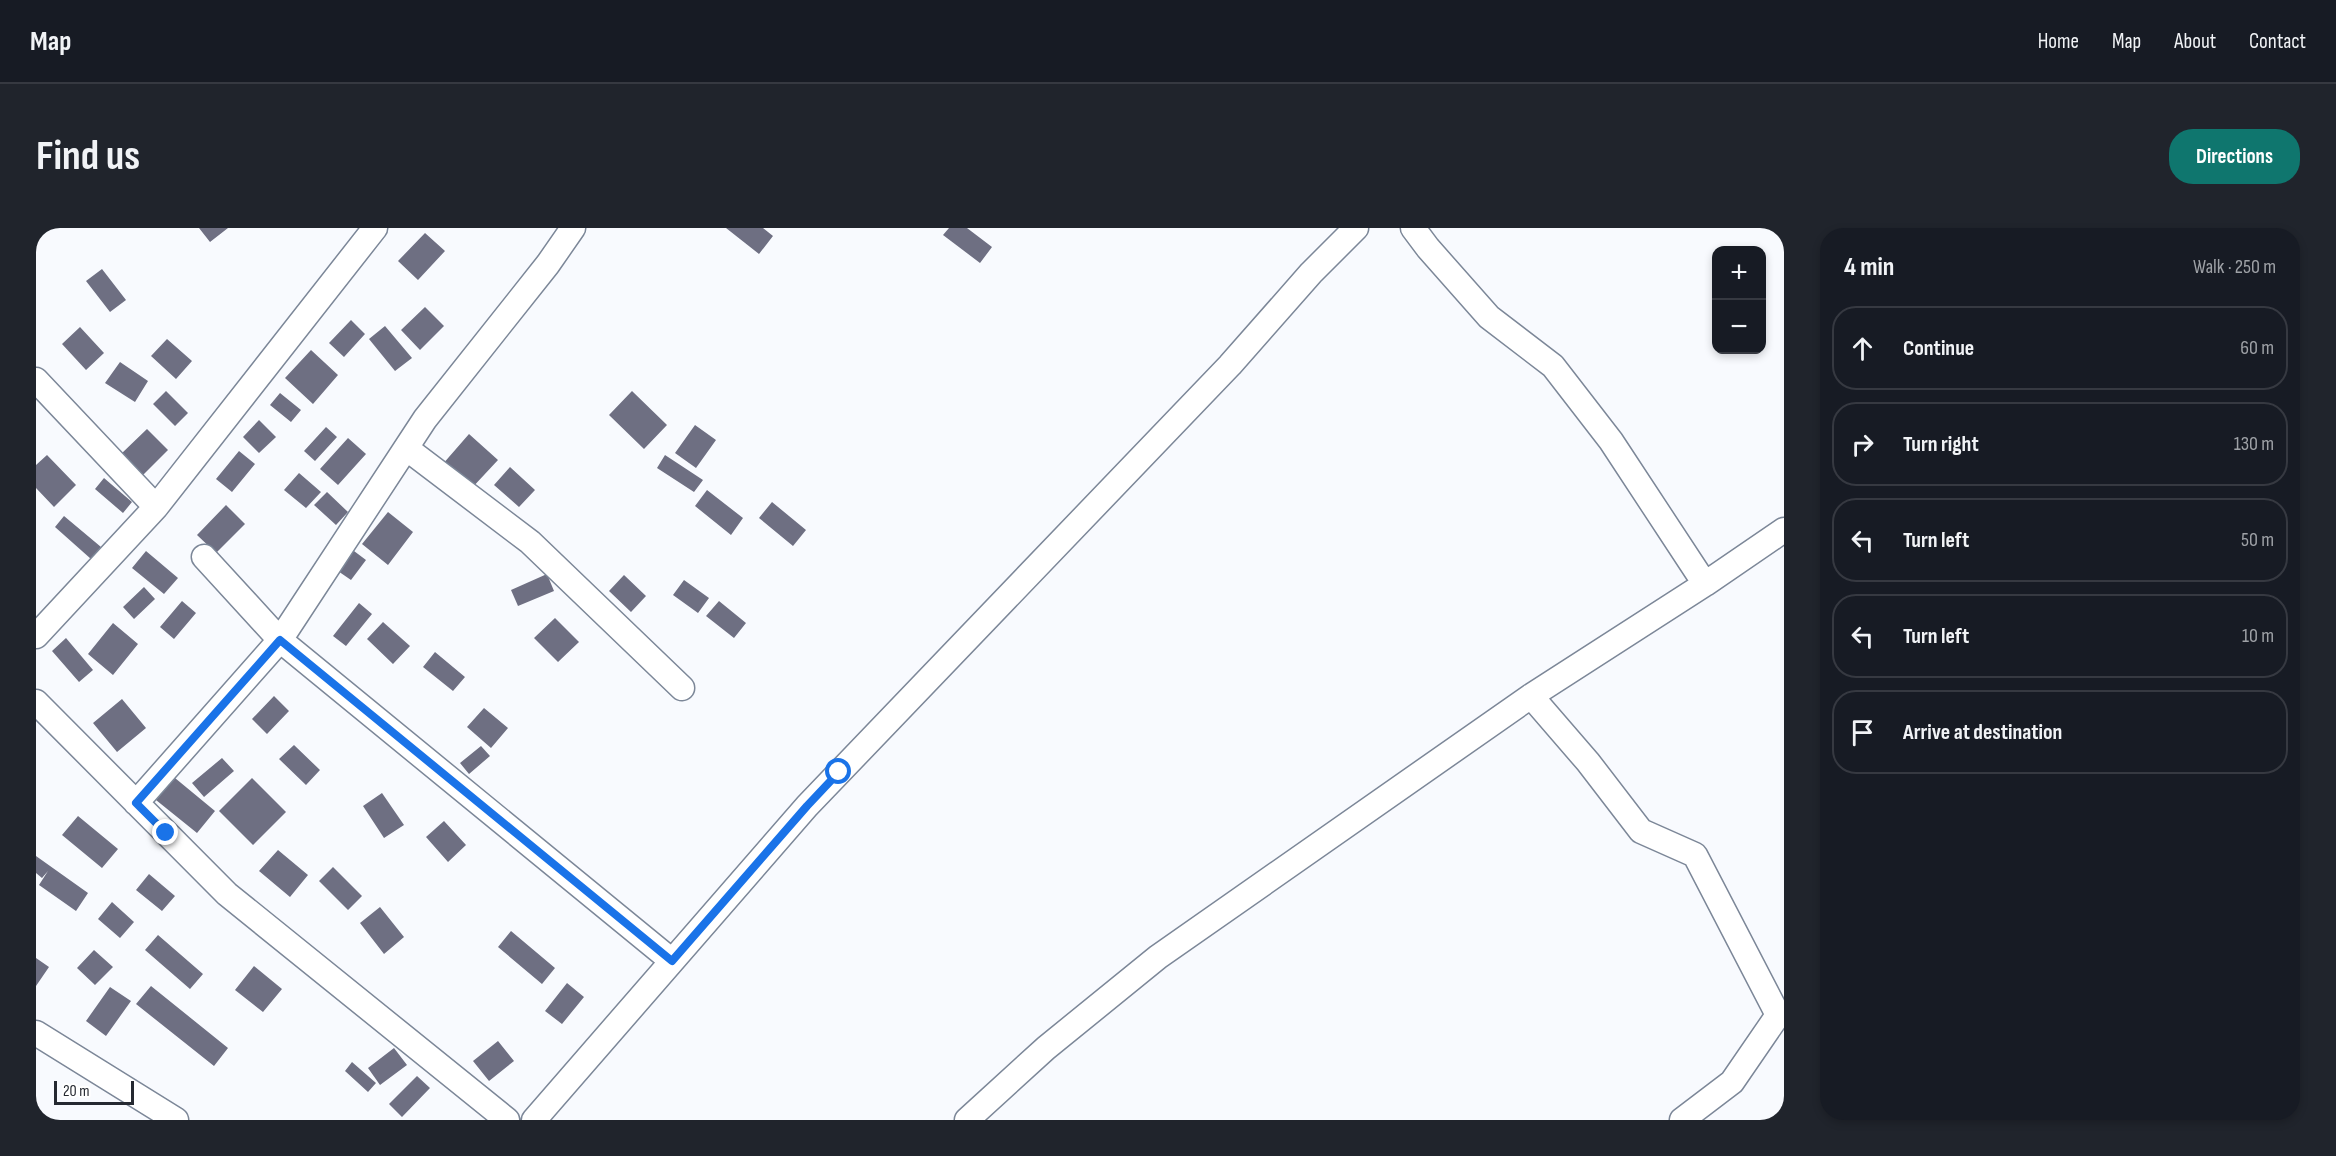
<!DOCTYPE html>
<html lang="en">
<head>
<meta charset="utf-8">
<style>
	body { margin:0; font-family:"Sofia Sans Condensed",sans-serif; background:#20242c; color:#f1f3f6 }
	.controls { position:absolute; right:18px; top:18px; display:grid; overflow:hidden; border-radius:12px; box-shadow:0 3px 9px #0003 }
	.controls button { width:54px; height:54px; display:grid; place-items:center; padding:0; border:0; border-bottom:2px solid #363941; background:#171b24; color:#f1f3f6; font:30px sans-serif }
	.scale { position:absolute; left:18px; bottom:15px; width:80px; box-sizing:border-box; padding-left:6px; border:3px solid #252931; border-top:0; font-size:16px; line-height:21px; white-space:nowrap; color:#252931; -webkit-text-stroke:4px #fff; paint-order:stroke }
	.stop { position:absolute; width:18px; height:18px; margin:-14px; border:4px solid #1a73e8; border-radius:50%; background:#fff }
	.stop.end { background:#1a73e8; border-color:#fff; box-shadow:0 2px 6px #0008 }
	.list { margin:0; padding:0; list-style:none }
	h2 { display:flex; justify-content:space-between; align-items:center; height:78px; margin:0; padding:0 24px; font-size:26px }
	h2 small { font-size:20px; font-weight:400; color:#9ea1a6 }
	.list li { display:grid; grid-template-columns:39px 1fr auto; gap:18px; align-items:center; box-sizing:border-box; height:84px; margin:0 12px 12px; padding:0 12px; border:2px solid #363941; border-radius:24px }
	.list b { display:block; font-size:22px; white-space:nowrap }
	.list em { font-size:20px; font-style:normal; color:#9ea1a6 }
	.icon { flex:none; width:33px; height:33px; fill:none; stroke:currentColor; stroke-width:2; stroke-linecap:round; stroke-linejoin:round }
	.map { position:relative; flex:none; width:1748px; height:892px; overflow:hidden; border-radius:24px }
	header { display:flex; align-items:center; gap:36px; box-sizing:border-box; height:84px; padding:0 30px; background:#171b24; border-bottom:2px solid #363941 }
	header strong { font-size:28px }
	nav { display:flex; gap:33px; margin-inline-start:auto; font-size:21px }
	.intro { display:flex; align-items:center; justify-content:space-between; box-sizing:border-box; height:144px; padding:0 36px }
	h1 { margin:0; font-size:42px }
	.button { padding:15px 27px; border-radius:24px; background:#0f766e; color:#fff; font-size:21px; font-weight:700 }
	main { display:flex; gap:36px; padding:0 36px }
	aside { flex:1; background:#171b24; border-radius:24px; box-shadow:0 3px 9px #0003 }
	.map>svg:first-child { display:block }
	.building { fill:#6e6f82 }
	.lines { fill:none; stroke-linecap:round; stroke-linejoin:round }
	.street-casing { stroke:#7c8798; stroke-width:27 }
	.street { stroke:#fff; stroke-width:24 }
	.route { stroke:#1a73e8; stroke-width:8 }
</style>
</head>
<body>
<header>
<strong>Map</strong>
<nav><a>Home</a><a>Map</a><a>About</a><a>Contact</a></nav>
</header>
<div class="intro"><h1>Find us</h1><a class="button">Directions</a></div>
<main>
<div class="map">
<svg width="1748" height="892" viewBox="0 0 1748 892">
	<rect width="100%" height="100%" fill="#f8fafe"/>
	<path class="building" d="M163,0h29l-18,14z
		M690,0h37l10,8 -14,18z
		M913,0h18l25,19 -12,16 -37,-28z
		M389,5l20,18 -27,29 -20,-19z
		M66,41l24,31 -16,12 -24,-31z
		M389,79l19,19 -24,24 -19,-20z
		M315,92l14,14 -21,23 -15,-14z
		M349,98l27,32 -17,13 -26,-32z
		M44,99l24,26 -18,17 -24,-26z
		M131,111l25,22 -16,18 -25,-23z
		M275,122l27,25 -25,29 -28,-26z
		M84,134l28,19 -13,21 -30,-19z
		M130,163l22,22 -13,13 -22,-22z
		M596,163l35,34 -23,24 -35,-34z
		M244,165l21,17 -10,12 -21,-17z
		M223,192l17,17 -17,16 -16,-16z
		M659,197l21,15 -20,28 -21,-15z
		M290,199l11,10 -22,24 -11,-10z
		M111,201l21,21 -25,25 -22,-21z
		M433,206l29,26 -28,30 -28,-25z
		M312,210l18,16 -28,31 -18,-16z
		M203,223l16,13 -23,28 -16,-13z
		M11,227l29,30 -22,22 -18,-19v-23z
		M629,227l38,25 -9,12 -37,-24z
		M474,239l25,23 -16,17 -25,-22z
		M263,245l22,19 -15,16 -22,-18z
		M68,250l28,24 -9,11 -28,-24z
		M671,262l36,28 -12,17 -36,-29z
		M291,264l21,20 -12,13 -22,-20z
		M736,274l34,28 -13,16 -34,-28z
		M190,277l19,19 -29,29 -19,-18z
		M352,284l25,20 -25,33 -26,-21z
		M28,288l37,31 -10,12 -36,-32z
		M314,320l16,12 -15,20 -16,-11z
		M110,323l32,27 -14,16 -32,-26z
		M511,346l7,17 -36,15 -7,-16z
		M588,347l22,21 -15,16 -22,-21z
		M648,352l25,18 -11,15 -25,-18z
		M108,359l11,12 -21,20 -11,-12z
		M146,373l14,12 -22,26 -14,-12z
		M683,373l27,22 -12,15 -28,-22z
		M323,375l13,11 -26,32 -13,-10z
		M519,390l24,24 -21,20 -24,-24z
		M347,394l27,24 -17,18 -26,-25z
		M77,395l25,21 -25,31 -25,-21z
		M30,410l27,32 -14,12 -27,-31z
		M399,424l30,25 -12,14 -30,-24z
		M238,468l15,15 -22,23 -15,-15z
		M86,471l24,29 -29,24 -24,-29z
		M448,480l24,20 -17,20 -24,-21z
		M258,517l26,25 -14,15 -27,-26z
		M445,518l9,10 -21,18 -9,-11z
		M186,530l12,13 -30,26 -12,-14z
		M139,550l40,33 -18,22 -41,-33z
		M216,550l34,34 -33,33 -34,-34z
		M346,565l22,32 -20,13 -21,-32z
		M42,588l40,33 -16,19 -40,-33z
		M408,593l22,24 -18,17 -22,-25z
		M242,622l30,25 -18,22 -31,-26z
		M0,628l52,37 -12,18 -37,-26 9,-14 -6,7 -6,-5z
		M297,639l29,29 -14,14 -29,-29z
		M113,646l26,22 -13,15 -26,-21z
		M76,674l22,20 -14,16 -22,-19z
		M344,679l24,30 -20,17 -24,-31z
		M475,703l44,37 -13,16 -44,-37z
		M122,707l45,39 -13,15 -45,-39z
		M58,722l19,17 -18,18 -18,-17z
		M0,730l13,9 -13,19z
		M218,738l28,23 -19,23 -28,-22z
		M531,755l17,14 -22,27 -17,-13z
		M115,758l77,62 -14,18 -78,-62z
		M74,759l21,14 -25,35 -20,-15z
		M462,813l16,20 -25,20 -16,-20z
		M358,820l13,17 -27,20 -12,-17z
		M316,834l24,21 -8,9 -23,-21z
		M381,848l13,12 -28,29 -13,-13z"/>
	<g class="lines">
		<g class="street-casing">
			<path id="street" d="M1377,0l15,20 61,69 64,49 58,75 94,143
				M0,152l120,127 -120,129
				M370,220l124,94 152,146
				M120,279l219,-279
				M168,329l76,83 392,321
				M1495,468l57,66 53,69 54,24 83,160 -46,67 -50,38
				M0,474l191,192 280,226
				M100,575l144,-163 145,-221 123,-155 25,-36
				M0,805l140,87
				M498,892l273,-314 423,-441 81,-92 45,-45
				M931,892l79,-72 112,-91 373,-261 174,-112 79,-54"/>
		</g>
		<use href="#street" class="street"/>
	</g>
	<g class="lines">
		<path class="route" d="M130,605l-30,-30 144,-163 392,321 135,-155 32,-34"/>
	</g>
</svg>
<div class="controls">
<button>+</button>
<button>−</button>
</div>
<div class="scale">20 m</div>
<div class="stop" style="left:803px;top:544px"></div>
<div class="stop end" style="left:130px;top:605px"></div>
</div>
<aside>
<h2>4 min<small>Walk · 250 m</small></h2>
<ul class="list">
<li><svg class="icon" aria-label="ahead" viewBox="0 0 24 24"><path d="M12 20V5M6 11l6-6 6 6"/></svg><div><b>Continue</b></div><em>60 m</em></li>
<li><svg class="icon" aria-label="right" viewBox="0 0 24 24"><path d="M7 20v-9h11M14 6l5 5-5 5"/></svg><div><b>Turn right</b></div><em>130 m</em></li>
<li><svg class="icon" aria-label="left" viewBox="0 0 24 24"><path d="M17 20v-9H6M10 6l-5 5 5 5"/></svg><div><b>Turn left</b></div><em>50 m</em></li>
<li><svg class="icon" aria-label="left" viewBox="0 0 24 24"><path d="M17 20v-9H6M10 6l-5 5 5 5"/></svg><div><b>Turn left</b></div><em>10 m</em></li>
<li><svg class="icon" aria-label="arrive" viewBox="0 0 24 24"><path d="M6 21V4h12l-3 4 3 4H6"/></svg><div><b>Arrive at destination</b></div></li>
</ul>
</aside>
</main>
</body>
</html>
